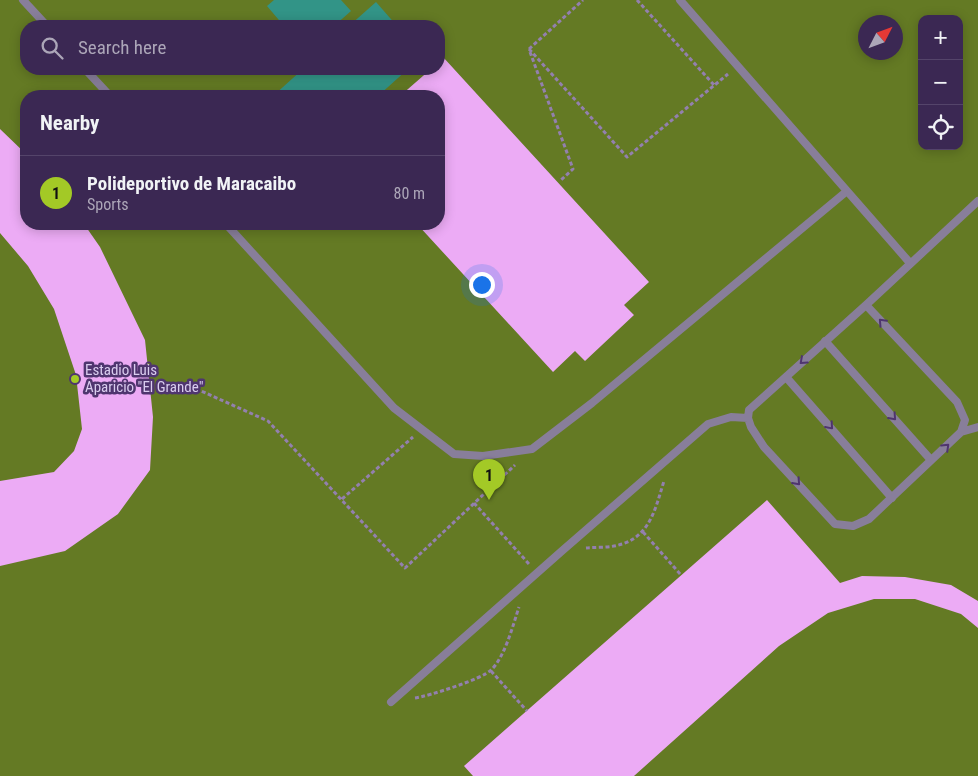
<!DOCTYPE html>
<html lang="en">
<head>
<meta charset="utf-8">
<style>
	body { margin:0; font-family:"Roboto Condensed",sans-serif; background:#46345d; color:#f1f3f6 }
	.controls { position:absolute; right:15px; top:15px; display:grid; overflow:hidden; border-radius:10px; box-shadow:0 2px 12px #0003 }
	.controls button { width:45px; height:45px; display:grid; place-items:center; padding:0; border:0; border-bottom:1px solid #54446a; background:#3b2853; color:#f1f3f6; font:25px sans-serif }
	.compass { position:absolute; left:858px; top:15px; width:45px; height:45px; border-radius:50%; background:#3b2853; box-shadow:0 2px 12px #0003; rotate:48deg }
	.you { position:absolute; left:481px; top:284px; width:18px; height:18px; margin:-12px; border:4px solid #fff; border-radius:50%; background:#1a73e8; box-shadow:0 0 0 8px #1a73e833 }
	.badge { display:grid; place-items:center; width:32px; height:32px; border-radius:50%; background:#a3c926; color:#111; font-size:16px; font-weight:700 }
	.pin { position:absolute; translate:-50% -41px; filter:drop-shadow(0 1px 2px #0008) }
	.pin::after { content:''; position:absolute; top:26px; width:18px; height:15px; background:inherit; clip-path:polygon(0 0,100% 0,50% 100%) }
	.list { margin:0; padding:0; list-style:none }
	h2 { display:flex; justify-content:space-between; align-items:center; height:65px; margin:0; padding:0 20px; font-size:21px }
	h2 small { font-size:16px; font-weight:400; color:#aca6b8 }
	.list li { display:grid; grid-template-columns:32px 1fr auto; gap:15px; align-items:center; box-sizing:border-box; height:75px; padding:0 20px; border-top:1px solid #54446a }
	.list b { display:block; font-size:19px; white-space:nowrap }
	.list p { margin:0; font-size:16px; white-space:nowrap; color:#aca6b8 }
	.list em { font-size:16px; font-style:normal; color:#aca6b8 }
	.icon { flex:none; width:28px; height:28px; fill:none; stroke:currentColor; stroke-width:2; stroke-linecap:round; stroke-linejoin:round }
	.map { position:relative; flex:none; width:978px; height:776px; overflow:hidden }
	.search { position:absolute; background:#3b2853; box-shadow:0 2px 12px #0003; left:20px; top:20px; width:425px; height:55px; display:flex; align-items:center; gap:12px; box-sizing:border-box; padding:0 18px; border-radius:20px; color:#aca6b8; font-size:19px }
	.panel { position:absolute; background:#3b2853; box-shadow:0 2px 12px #0003; left:20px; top:90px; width:425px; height:140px; border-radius:20px }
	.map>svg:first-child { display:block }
	.green { fill:#647a24; fill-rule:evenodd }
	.water { fill:#329487 }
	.building { fill:#ecabf5 }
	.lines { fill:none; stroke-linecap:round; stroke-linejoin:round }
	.path { stroke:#9380ae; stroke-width:3; stroke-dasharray:4 2.5; stroke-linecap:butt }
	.service { stroke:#887e9a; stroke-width:8 }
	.oneway { stroke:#4f356f }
	.poi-dot { fill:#a3c926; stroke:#4f356f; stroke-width:2 }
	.labels { text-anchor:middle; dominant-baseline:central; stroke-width:5; stroke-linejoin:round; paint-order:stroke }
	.poi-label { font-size:15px; fill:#dacdef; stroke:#4f356f; text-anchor:start }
</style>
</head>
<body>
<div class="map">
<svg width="978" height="776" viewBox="0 0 978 776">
	<rect width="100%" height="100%" fill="#4f356f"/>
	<path class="green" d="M0,0h978v776h-978zM922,19h37v127h-37zM866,22h30v30h-30zM26,26h413v43h-413zM26,96h413v128h-413z"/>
	<path class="water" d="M274,0h67l10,11 -17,15h-50l-17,-20z
		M376,2l21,24h-48z
		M303,69h105l-30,27h-105z"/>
	<path class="building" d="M443,57l206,225 -25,23 10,10 -49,46 -10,-10 -22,21 -136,-148h22v-128h-39l31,-27h8v-8z
		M0,129l26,25v70h58l16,23 45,93 8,77 -3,53 -32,44 -53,37 -65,15v-85l54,-9 20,-21 8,-22 -6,-54 -22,-66 -26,-43 -28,-33z
		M767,500l73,83 22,-7 43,1 46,8 27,16v27l-17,-14 -46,-15h-41l-46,14 -49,33 -145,130h-161l-9,-10z"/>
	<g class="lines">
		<path class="path" d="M637,0l77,85
			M529,49l98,108 101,-83
			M529,49l54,-49
			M530,52l43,117 -12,11
			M190,386l78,35 137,147 110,-103
			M342,499l71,-62
			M474,503l55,61
			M643,532l38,43
			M586,548c11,-1 25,0 36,-4 29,-9 34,-38 42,-63
			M491,671l36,40
			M415,698c14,-2 67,-19 76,-28 14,-13 22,-45 28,-63"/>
		<path class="service" d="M23,0l24,26
			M680,0l230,263
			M85,69l25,27
			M226,224l168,184 60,46 29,2 49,-7 60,-46 255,-212
			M866,305l91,97 8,18 -4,12 -92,87 -16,7 -18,-2 -71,-77 -13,-20 -3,-9 1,-8 117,-105 112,-104
			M825,341l106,119
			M786,377l106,121
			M961,432l17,-5
			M391,702l172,-152 145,-126 23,-7 17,1"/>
	</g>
	<defs><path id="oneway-chevron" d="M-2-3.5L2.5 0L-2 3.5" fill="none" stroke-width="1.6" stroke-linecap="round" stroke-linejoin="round" transform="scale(1.25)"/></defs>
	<g class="oneway">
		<use href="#oneway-chevron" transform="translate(882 322) rotate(-133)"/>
		<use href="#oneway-chevron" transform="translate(803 361) rotate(138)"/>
		<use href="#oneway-chevron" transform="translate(893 417) rotate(48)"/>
		<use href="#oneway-chevron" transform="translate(830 426) rotate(49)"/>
		<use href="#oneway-chevron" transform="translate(946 447) rotate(-44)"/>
		<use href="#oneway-chevron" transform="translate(797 482) rotate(48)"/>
	</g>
	<circle class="poi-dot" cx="75" cy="379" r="5"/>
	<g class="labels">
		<g class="poi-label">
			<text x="85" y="370">Estadio Luis<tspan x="85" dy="17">Aparicio "El Grande"</tspan></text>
		</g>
	</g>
</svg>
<div class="controls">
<button>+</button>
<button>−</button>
<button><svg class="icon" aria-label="locate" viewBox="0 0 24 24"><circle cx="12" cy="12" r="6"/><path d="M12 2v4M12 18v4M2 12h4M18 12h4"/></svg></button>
</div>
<svg class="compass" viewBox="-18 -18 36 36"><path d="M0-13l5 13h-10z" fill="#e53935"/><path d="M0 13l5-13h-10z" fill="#aca6b8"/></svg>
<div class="you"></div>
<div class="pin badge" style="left:489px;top:500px">1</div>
<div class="search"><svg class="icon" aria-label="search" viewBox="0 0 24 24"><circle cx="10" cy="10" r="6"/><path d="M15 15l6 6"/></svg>Search here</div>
<section class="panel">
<h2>Nearby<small></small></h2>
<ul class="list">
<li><span class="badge">1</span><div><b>Polideportivo de Maracaibo</b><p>Sports</p></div><em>80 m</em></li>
</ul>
</section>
</div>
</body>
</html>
